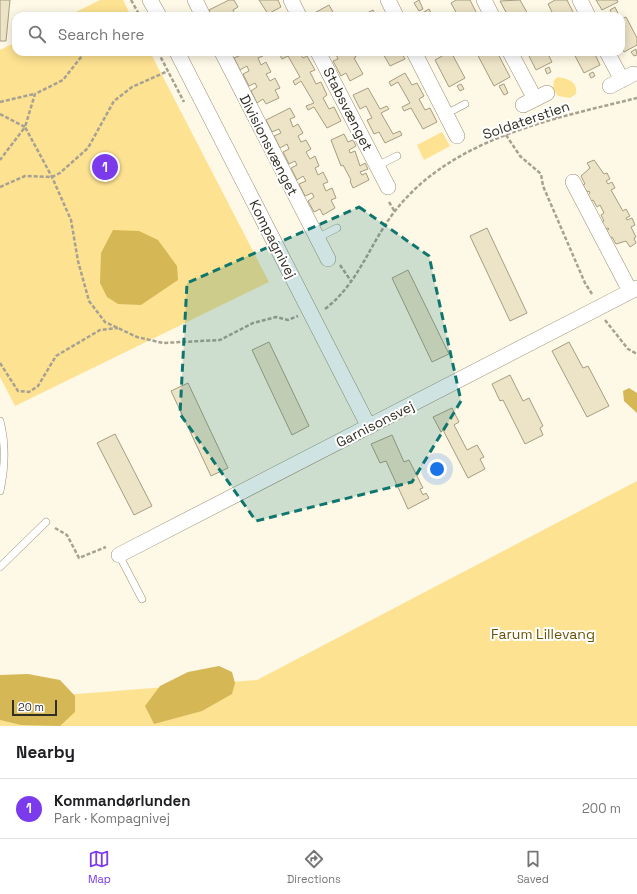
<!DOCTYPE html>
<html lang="en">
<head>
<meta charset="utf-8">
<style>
	body { margin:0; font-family:"Space Grotesk",sans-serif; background:#f6f6f6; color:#202124 }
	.scale { position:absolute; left:12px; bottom:10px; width:45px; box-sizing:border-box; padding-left:4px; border:2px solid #322e23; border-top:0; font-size:11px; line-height:14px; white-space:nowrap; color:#322e23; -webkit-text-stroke:3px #fff; paint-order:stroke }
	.you { position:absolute; left:437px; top:469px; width:14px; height:14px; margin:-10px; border:3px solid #fff; border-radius:50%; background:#1a73e8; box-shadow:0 0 0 6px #1a73e833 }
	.badge { display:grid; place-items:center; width:26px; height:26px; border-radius:50%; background:#7c3aed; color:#fff; font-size:13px; font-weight:700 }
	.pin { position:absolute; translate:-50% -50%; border:2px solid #fff; box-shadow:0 1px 4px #0006 }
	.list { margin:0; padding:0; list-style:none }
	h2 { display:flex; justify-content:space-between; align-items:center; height:52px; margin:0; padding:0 16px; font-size:17px }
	h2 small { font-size:13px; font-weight:400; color:#757577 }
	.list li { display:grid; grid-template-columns:26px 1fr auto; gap:12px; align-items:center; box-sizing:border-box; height:60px; padding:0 16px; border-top:1px solid #e0e0e0 }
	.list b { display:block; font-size:15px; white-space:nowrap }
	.list p { margin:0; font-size:13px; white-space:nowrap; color:#757577 }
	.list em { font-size:13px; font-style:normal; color:#757577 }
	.icon { flex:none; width:22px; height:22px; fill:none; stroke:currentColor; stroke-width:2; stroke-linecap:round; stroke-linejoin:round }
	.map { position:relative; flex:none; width:637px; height:726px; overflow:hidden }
	.search { position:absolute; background:#fff; box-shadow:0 2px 10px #0003; left:12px; right:12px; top:12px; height:44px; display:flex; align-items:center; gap:10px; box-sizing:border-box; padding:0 14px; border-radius:12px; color:#757577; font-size:15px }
	.sheet { height:112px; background:#fff }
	nav { display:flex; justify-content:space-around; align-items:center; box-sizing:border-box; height:56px; border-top:1px solid #e0e0e0; background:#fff; font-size:11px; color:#757577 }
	nav a { display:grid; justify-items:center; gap:2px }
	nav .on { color:#7c3aed }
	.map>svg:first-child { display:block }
	.green { fill:#fde291 }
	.water { fill:#d6b756 }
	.building { fill:#ede3c6; stroke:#a69d81 }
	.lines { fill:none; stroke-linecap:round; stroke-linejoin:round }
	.service-casing { stroke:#988e73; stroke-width:8 }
	.minor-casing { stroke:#988e73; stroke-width:16 }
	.path { stroke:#a6a192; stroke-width:2.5; stroke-dasharray:4 2; stroke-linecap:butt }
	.service { stroke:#fff; stroke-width:7 }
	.minor { stroke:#fff; stroke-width:15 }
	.marked { fill:#0f766e; fill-opacity:0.2; stroke:#0f766e; stroke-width:3; stroke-dasharray:8 5; stroke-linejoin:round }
	.labels { text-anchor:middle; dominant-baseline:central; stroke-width:4; stroke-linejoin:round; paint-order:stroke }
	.street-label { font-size:14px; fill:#322e23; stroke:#fff }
	.park-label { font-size:14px; fill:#695405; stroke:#fff }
</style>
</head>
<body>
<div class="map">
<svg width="637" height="726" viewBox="0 0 637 726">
	<rect width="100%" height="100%" fill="#fef8e6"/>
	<path class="green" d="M100,0h23l8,16h-63z
		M16,42v10h134l119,230 -254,124 -15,-29v-327z
		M558,77c11,2 20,5 18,17l-6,4 -12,-2 -5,-7 1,-9z
		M442,132l8,14 -26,14 -7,-15z
		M637,481v245h-637v-26l257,-20z"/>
	<path class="water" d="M113,230l26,1 19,9 19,26 1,14 -37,25 -23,-1 -11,-7 -7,-14 1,-30z
		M629,388l8,5v20l-13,-12 -1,-10z
		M219,666l13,6 3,11 -3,11 -30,17 -48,13 -9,-18 15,-20 28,-14z
		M28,674l32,6 15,16v16l-15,14 -39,-1 -21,-5v-45z"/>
	<path class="building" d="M0,0h10l-4,41h-6z
		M229,0h5l4,7 -5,3 3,6h-24l-3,-6z
		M259,0h19l3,7 -13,7z
		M419,0l4,9 -4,2 -5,-8z
		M456,0h14l8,16h-20l-7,-13z
		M520,0l9,16h-21l-8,-15z
		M555,0h12l8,16h-21l-6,-12z
		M596,0h21l1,2 -16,8z
		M329,5l4,7 -3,1 2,3h-23z
		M615,7l4,9h-6l-3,-6z
		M429,9l4,7h-16z
		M373,10l3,6h-15z
		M626,17l11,21v7l-13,7 -3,-5v-28z
		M636,49l1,6 -3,1 -3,-4z
		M239,52h22l2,4 -5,2 3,7 5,-3 5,10 -5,2 4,7 5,-3 5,10 -5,2 4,8 -13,6 -3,-5 -6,4 -6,-12 6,-4 -2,-4 -6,3 -6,-12 6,-3 -2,-5 -7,4 -6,-12 7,-3z
		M286,52h13l4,6 4,-2 8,14 -5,2 6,12 5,-2 6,13 -4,3 6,11 5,-2 7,14 -14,7 -13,-21 -6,3 -2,-4 8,-3 -13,-22 -6,4 -2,-4 7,-4 -12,-21 -6,3 -2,-4z
		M335,52h18l3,5 -2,1 9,16 -13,7 -4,-8 -5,3 -8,-15 5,-2z
		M382,52h19l4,7 -15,7z
		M449,52h2l14,26 -16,9 -14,-27z
		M476,52h21l13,25 -16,9z
		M527,52h20l5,10 -16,8z
		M573,52h21l6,13 -16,8z
		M549,67l2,5 -4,2 -2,-5z
		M593,72l2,4 -4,2 -2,-4z
		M405,73l7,12 5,-2 7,13 -5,3 6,11 5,-2 7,14 -14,7 -12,-21 -7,3 -2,-4 8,-4 -12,-21 -7,4 -2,-4z
		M461,84l3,5 -4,2 -3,-5z
		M504,84l4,9 -4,2 -5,-9z
		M368,88l12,21 7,-3 2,3 -8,4 12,21 7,-3 2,4 -17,8 -6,-11 -5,2 -7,-14 5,-2 -6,-12 -6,3 -7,-14z
		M290,108l5,9 -5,2 3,8 5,-3 5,9 -5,3 3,6 5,-2 5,9 -5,3 4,7 5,-3 4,10 -4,2 3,7 5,-3 5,10 -5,2 3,7 6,-3 4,10 -5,2 4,8 -12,7 -3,-6 -6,3 -6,-11 6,-4 -2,-4 -7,3 -6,-12 7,-3 -3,-5 -6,4 -6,-12 6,-3 -2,-4 -6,3 -6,-12 6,-3 -2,-5 -7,4 -6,-12 7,-3 -2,-4 -7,3 -6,-12z
		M344,134l4,8 5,-2 3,6 -7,4 1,3 5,-2 5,15 5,-3 3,6 -8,3 2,3 4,-2 3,7 -16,8 -3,-7 1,-1 -8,-15 -2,1 -10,-26z
		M594,160l10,14 3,-1 3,6 -4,2 2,3 4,-2 3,6 -4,2 12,21 3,-2 4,7 -4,2 1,2 5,-2 3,7 -4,2 5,10 -2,1 2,5 -6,4 -4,-6 -10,3 -4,-7 -2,1 -4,-7 3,-2 -1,-1 -3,1 -3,-7 2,-1 -3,-6 3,-2 -4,-8 -3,2 -4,-7 -2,1 -3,-6 2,-2 -1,-2 -2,1 -4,-7 2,-1 -4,-8 9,-8 -3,-5z
		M487,228l40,85 -17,8 -40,-85z
		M408,270l41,84 -17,8 -40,-84z
		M269,342l40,84 -17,9 -40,-85z
		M569,342l14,26 5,-2 21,40 -22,11 -35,-66z
		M510,375l13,26 6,-3 14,28 -3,2 3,7 -18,9 -22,-44 -3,1 -8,-17z
		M188,383l40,85 -17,8 -40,-85z
		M452,408l7,14 -5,3 13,25 10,-5 7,12 -4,2 5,10 -17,9 -25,-48 -2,2 -8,-15z
		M115,434l37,72 -18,9 -37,-72z
		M392,435l12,27 5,-2 14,28 -3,1 3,6 3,-2 3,5 -21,11 -22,-48 -6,2 -9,-19z"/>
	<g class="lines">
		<g class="service-casing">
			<path id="service" d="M446,114l19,-10
				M377,166l20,-10
				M317,238l20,-10
				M0,421c6,23 5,47 0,70
				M119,555l23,44
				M0,567l46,-45"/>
		</g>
		<g class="minor-casing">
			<path id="minor" d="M150,0l9,16
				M195,0l8,16
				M291,0l8,16
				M388,0l8,16
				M484,0l8,16
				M580,0l8,16
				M177,52l192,375
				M222,52l106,207
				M318,52l70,135
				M414,52l43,84
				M510,52l25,47
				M607,52l15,28
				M610,86l23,-12
				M523,105l24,-12
				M573,182l57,109
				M119,555l518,-267"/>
		</g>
		<path class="path" d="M131,0l9,16
			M133,16l5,-4
			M85,52l-22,28 -28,14 -10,33 27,50 19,43 7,41 11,40 16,21 32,15 26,6 57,-3 33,-17 23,-6 12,3 10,-4
			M158,52l26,50
			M0,102l34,-8
			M549,107l8,11
			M0,114l25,13 -25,33
			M506,135l14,21 21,18 2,12 42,97 7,11
			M0,187l25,-11 27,1 8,-4 28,-25 26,-47 18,-14 36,-16
			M389,202l6,10
			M340,265l11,16
			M325,309c34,-26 45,-66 70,-98 57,-73 157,-92 242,-113
			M605,320l23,29 9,5
			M0,363l18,28 11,1 9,-6 18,-30 44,-26 18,-2
			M55,528l12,7 12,23 27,-11"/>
		<use href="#service" class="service"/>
		<use href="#minor" class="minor"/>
	</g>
	<path class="marked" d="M359,207l70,49 32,145 -49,81 -156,39 -76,-107 7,-131z"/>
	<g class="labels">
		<g class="street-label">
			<text transform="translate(348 109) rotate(63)">Stabsvænget</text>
			<text transform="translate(526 120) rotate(-19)">Soldaterstien</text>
			<text transform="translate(269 145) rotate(63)">Divisionsvænget</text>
			<text transform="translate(273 239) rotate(63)">Kompagnivej</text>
			<text transform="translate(375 424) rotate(-27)">Garnisonsvej</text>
		</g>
		<g class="park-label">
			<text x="543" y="634">Farum Lillevang</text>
		</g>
	</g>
</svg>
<div class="scale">20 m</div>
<div class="you"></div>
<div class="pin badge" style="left:105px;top:167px">1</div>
<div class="search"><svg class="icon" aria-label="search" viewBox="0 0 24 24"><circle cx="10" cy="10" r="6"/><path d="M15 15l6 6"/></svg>Search here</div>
</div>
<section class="sheet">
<h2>Nearby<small></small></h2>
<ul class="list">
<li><span class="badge">1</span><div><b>Kommandørlunden</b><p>Park · Kompagnivej</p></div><em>200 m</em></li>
</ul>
</section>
<nav>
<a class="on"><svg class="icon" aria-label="map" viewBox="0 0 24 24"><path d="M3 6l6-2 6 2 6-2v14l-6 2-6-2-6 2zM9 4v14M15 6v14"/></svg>Map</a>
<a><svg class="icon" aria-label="directions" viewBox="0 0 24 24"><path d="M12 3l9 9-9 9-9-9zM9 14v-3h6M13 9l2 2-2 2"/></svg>Directions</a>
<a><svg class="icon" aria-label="saved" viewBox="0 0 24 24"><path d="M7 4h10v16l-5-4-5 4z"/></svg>Saved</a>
</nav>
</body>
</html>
